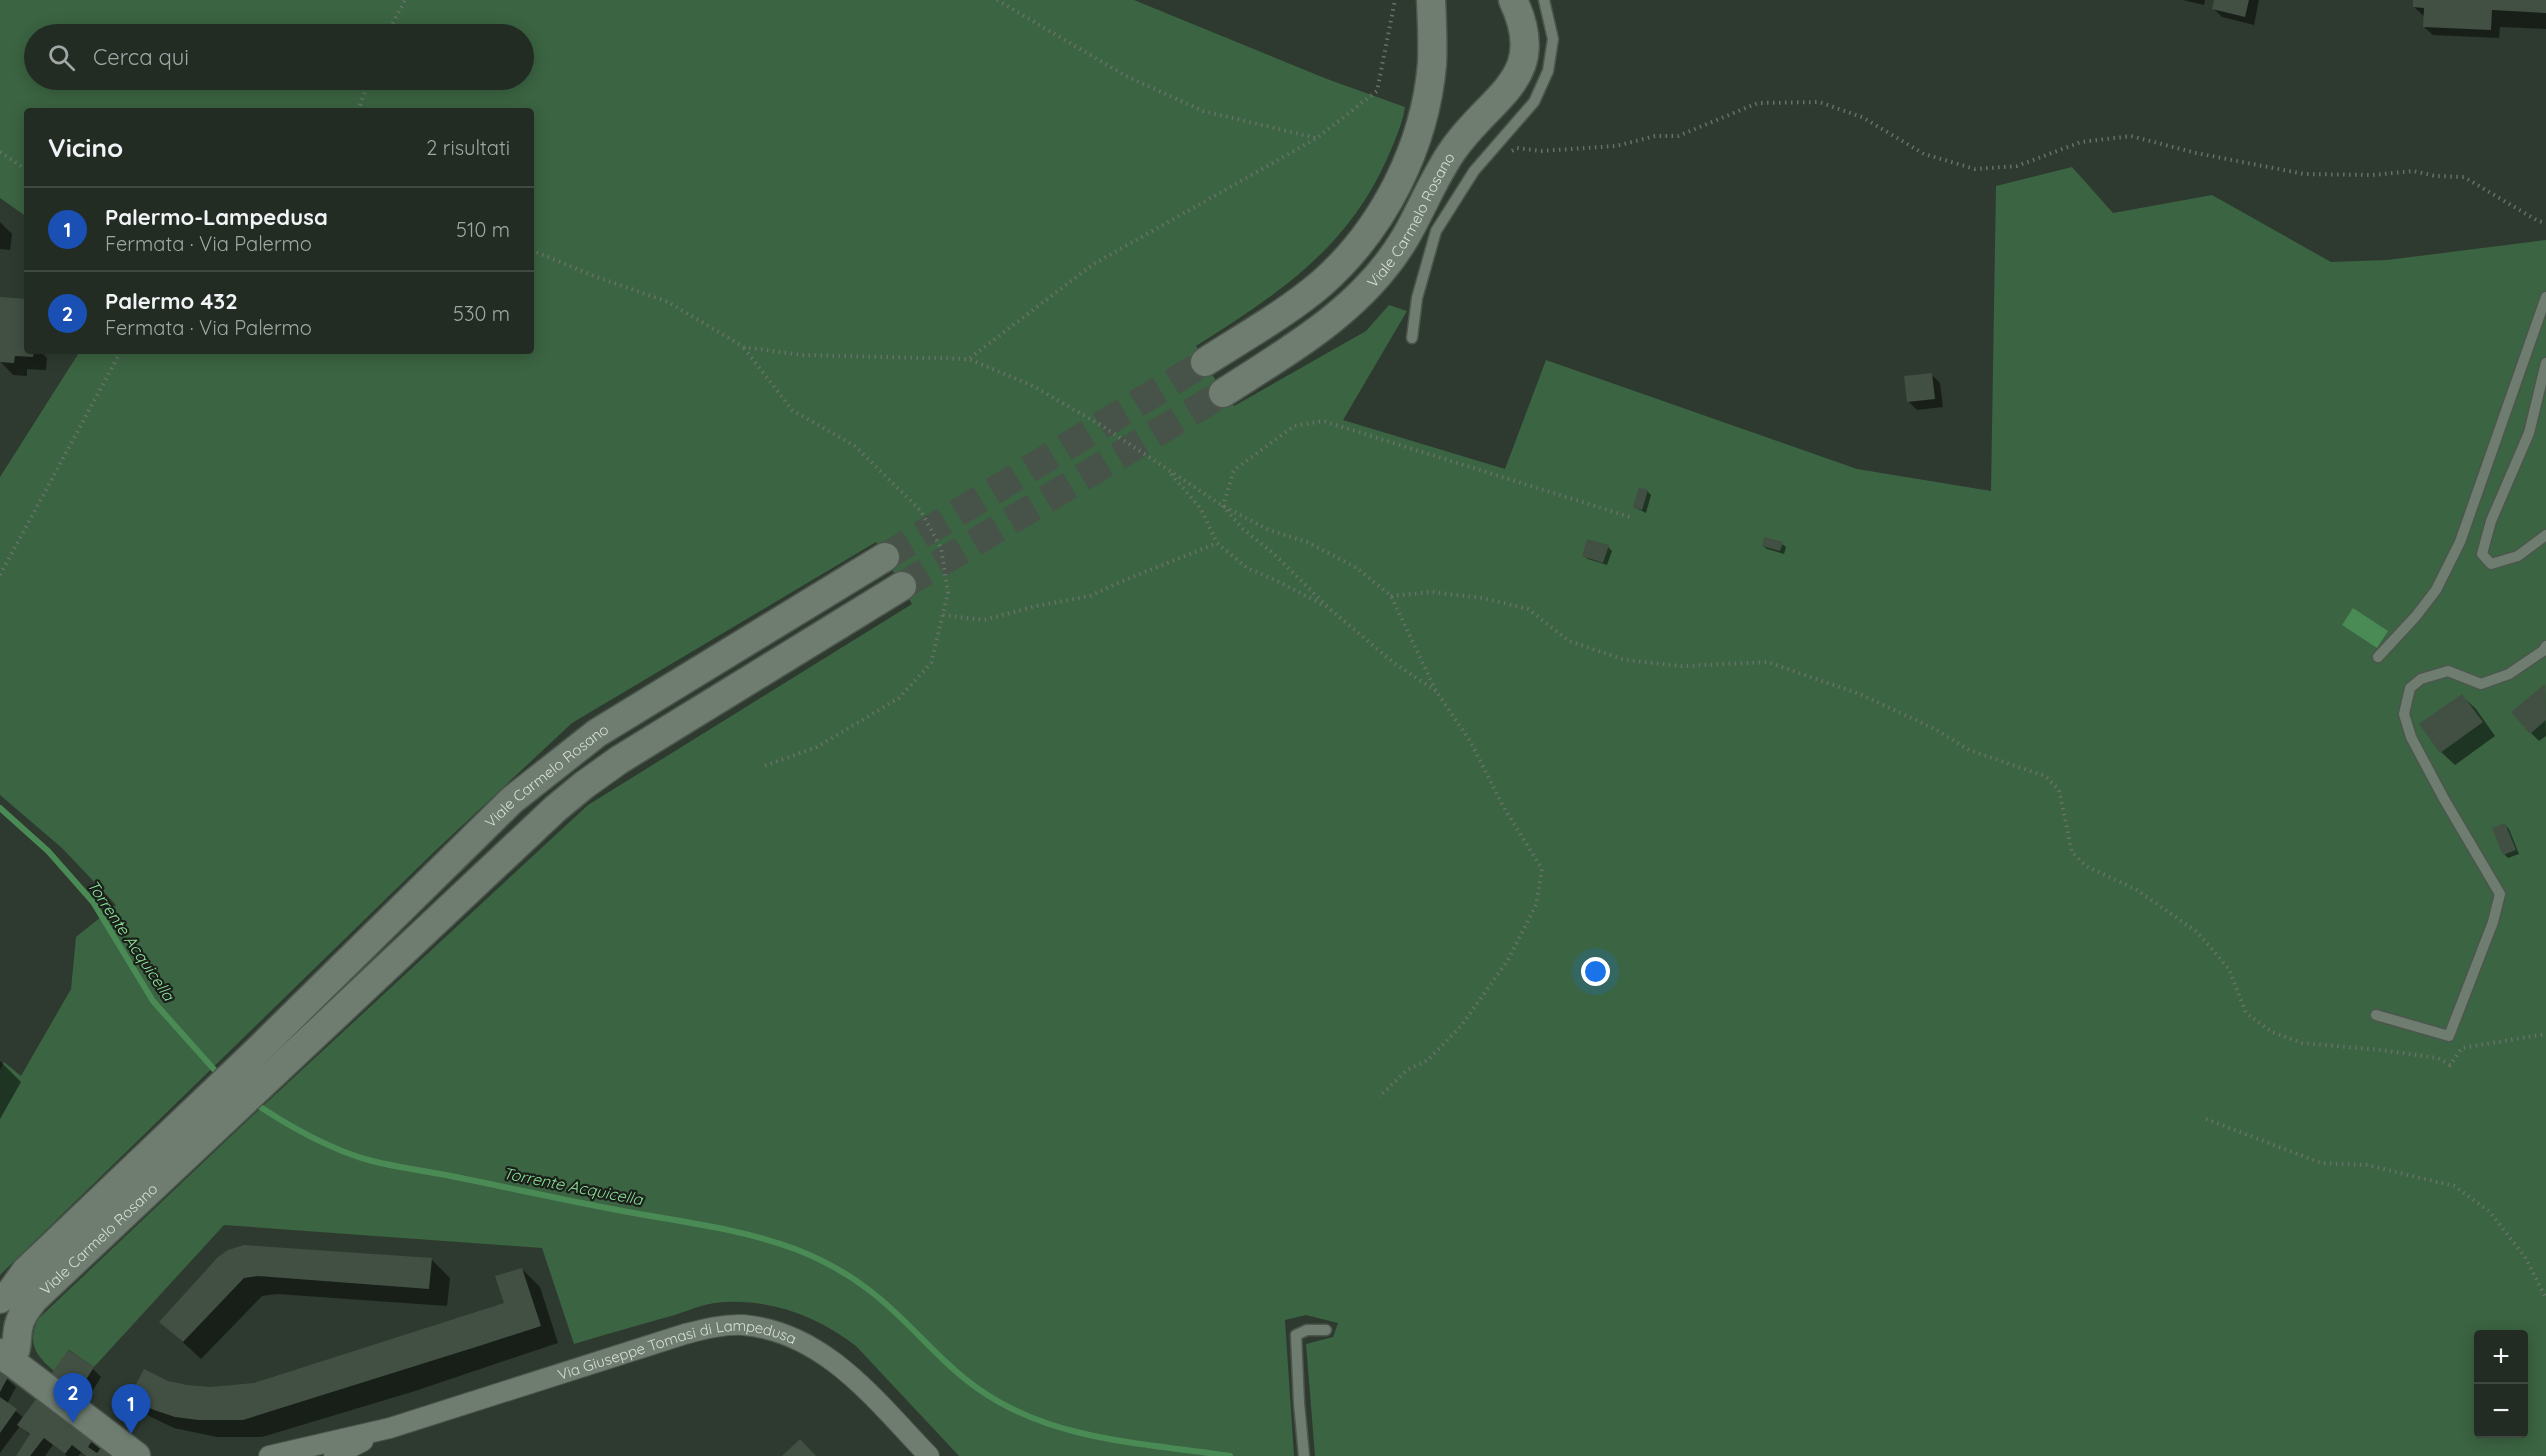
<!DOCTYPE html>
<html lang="it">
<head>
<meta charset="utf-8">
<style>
	body { margin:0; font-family:Quicksand,sans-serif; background:#2a342b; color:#f1f3f6 }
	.controls { position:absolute; right:18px; bottom:18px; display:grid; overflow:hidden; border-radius:6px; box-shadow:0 3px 15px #0003 }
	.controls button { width:54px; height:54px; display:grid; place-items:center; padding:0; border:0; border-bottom:2px solid #3f4841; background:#222c23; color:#f1f3f6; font:30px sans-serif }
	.you { position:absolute; left:1596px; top:972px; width:21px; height:21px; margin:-15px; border:4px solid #fff; border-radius:50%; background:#1a73e8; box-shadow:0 0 0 9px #1a73e833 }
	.badge { display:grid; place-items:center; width:39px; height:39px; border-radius:50%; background:#db2777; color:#fff; font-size:20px; font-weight:700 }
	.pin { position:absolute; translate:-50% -50px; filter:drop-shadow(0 2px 3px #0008) }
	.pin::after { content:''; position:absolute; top:32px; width:21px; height:18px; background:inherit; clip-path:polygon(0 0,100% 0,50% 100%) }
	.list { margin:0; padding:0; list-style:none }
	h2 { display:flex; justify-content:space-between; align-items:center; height:78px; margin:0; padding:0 24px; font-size:26px }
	h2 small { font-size:20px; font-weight:400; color:#a2a7a6 }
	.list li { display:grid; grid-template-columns:39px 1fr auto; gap:18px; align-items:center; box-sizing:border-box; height:84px; padding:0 24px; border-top:2px solid #3f4841 }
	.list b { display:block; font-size:22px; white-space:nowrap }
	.list p { margin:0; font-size:20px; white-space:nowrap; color:#a2a7a6 }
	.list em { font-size:20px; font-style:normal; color:#a2a7a6 }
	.icon { flex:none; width:33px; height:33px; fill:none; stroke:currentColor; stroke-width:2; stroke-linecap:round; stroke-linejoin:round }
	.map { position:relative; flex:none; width:2546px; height:1456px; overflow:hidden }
	.search { position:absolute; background:#222c23; box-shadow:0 3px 15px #0003; left:24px; top:24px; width:510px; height:66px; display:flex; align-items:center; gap:15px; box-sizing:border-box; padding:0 21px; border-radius:33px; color:#a2a7a6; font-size:22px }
	.panel { position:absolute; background:#222c23; box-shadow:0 3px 15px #0003; left:24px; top:108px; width:510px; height:246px; border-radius:6px }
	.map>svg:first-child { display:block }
	.green { fill:#3b6442; fill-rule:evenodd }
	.water { fill:#4a8a55 }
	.shadow { fill:#0007 }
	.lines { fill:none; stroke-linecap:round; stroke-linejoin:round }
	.stream { stroke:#4a8a55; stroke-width:6 }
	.building { fill:#424f43 }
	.secondary-tunnel { stroke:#475348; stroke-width:28; stroke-dasharray:28 14; stroke-linecap:butt }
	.lane-casing { stroke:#4c564d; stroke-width:13 }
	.street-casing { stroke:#4c564d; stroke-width:22 }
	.secondary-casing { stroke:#4c564d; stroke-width:31 }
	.path { stroke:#667167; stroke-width:4; stroke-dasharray:1.5 4.5; stroke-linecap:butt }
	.lane { stroke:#6f7d70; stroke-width:10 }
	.street { stroke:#6f7d70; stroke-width:20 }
	.secondary { stroke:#6f7d70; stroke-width:28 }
	.labels { text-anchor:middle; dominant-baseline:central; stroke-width:4.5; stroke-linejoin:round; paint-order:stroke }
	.street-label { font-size:15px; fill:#d7dfd8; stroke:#1a1f1a }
	.water-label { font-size:16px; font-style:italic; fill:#8ae297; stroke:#1a1f1a }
</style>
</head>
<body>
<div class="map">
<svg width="2546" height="1456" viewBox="0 0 2546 1456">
	<rect width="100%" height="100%" fill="#2e3a2f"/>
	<path class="green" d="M0,0h1134l193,79 78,28c-3,19 -11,35 -18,52 -41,91 -109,135 -191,187l27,47 11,13 132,-75 23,-26 18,6 -64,109 162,49 41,-109 311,109 134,22 5,-305 76,-19 41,46 99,-18 119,67 56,-2 159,-20v1216h-1231l-9,-112 27,-7 5,-14 -32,-8 -21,5 9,136h-335l-103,-110c-40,-31 -90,-49 -141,-43 -15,2 -30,9 -44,13 -32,9 -65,18 -97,28l-32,-96 -318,-23 -130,142 -25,-17 -15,21c-19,-16 -27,-28 -16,-52l212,-201 338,-313 324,-201 -36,-62 -304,181 -137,128 -435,424v-205l4,-8 17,14 50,-87 5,-52 40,-32 -54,-57 -62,-53v-318l80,-126h451v-240h-504v106l-27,-19zM34,34h490v46h-490zM2478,1334h46v100h-46z"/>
	<path class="water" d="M2353,608l35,23 -11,17 -35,-23z"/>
	<path class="shadow" d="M2183,0h22l-1,5z
		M2216,0h43l-5,25 -32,-8 -8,-8z
		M2414,0h132v29l-46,-2 -1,11 -66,-3 -9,-8 1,-10 -11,-10z
		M0,222l12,12 -2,16 -10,-1z
		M0,299l27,2v50h13l7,7 -1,12 -19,-1v7l-14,-1 -13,-14z
		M1932,375l8,8 3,24 -26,3 -8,-8z
		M1647,491l4,4 -5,18 -12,-6z
		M1782,544l4,3 -2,7 -17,-5 -4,-3z
		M1608,547l4,4 -5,14 -19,-6 -4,-3z
		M2545,686l1,50 -7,5 -8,-8z
		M2462,696l14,13 19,27 -40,29 -14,-13 -20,-27z
		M2505,825l4,4 10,25 -11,4 -4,-4z
		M0,1061l21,21 -21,37z
		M229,1251l203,9 18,18 -3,28 -170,-12 -15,2 -61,63 -40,-37z
		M522,1269l18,18 18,56 -143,48 -153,46h-45l-43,-9 -25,-12 -18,-18 36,-16 43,6 44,-3 252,-81z
		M93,1369l8,8 -15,25 -34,-27z
		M0,1373l16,14 -9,17 17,14 67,24 18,14h-23l-5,-3 -3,3h-11l-14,-11 -8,11h-28l14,-20 -11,-10 -20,27z"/>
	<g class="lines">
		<path class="stream" d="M0,808l48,43 45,51 60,99 66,74
			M253,1102c33,23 80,49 119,59 29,7 60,11 89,17 54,11 108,23 162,33 58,11 116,17 172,38 26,10 52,24 74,41 40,30 70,72 111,100 73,51 164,53 250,66"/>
	</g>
	<path class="building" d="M2214,0h35l-4,17 -33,-8z
		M2413,0h133v13l-54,-3 -1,20 -68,-3 1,-19 -11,-1z
		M0,297l27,2 -1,43 1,9h7l-1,6 -18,-1 -1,7 -14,-1z
		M1932,373l3,26 -28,3 -3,-26z
		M1639,487l9,3 -6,20 -9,-3z
		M1764,537l19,5 -3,9 -18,-5z
		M1587,539l22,6 -6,18 -21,-7z
		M2545,684l1,36 -16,14 -19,-22z
		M2462,694l21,28 -43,31 -21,-29z
		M2505,823l11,27 -13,5 -11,-27z
		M244,1245l188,13 -3,31 -171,-13 -14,2 -61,64 -24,-20 59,-65 10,-7z
		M522,1268l19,58 -62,20 -236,74h-45l-23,-3 -21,-7 -25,-12 15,-29 24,12 20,4 22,2 44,-4 250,-80 -9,-27z
		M68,1350l26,17 -17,27 -27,-18z
		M0,1371l8,6 -8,15z
		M0,1397l17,12 -17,24z
		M36,1399l56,42 -4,6 9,6 4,-5 10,8h-25l-14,-11 -7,9 -21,-16 -14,18h-14l14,-22 -13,-9z
		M800,1439l16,17h-34z"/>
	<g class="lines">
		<path class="secondary-tunnel" d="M885,557l320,-195
			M902,586l321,-193"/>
		<g class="lane-casing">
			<path id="lane" d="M1412,338l5,-40 19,-67 38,-60 60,-69 14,-31 5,-32 -9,-39
				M2546,363l-17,70 -38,88 -9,33 9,10 27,-8 28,-21
				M2378,657l38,-41 20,-26 24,-48 86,-245
				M2376,1015l73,21 44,-114 7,-28 -56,-95 -33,-62 -7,-23 6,-26 11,-9 27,-8 33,13 28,-10 34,-23 3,-5
				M1304,1456l-5,-53 -3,-68 11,-5h19"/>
		</g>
		<g class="street-casing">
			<g id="street">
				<path id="s1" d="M269,1456l121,-28 295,-94c19,-5 39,-10 58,-9 82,7 133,76 186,131"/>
				<path d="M334,1456l29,-15"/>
			</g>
		</g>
		<g class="secondary-casing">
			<g id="secondary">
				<path d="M1205,362c39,-25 82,-49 117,-79 62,-55 103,-137 110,-219 1,-21 0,-43 -1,-64"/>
				<path id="s2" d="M1223,393c68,-44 139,-83 182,-155 17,-29 29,-61 48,-88 39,-56 97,-72 60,-150"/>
				<path id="s3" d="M0,1299l11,-7 15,-21 227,-216 259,-255 85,-67 288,-176"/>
				<path d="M0,1353l136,103"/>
				<path id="s4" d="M10,1361c8,-11 6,-19 8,-32 2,-12 8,-20 16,-30l521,-490 29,-24 35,-25 283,-174"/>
			</g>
		</g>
		<path class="path" d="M997,0l129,76 77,35 113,27
			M387,34l18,-34
			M358,111l11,-31
			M1512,151l5,-3 24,3 75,-5 39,-10h23l80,-33 61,-1 43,15 62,37 51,15 42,-3 64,-24 50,-6 65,17 108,21 69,1 40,-4 22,5 29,1 74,44 8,2
			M0,152l27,18
			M531,250l63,26 74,26 76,45 58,8 167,4 64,27 66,38 124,82 46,24 38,12 50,26 34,28 45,95 34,50 33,65 39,63 -6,36 -28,55 -47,66 -33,34 -21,10 -28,27
			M744,348l48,62 63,36 66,65 20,37 7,45 -17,70 -32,35 -82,49 -56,20
			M970,358l122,-93 225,-127 60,-47 18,-91
			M1171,474l30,35 16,34 30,25 30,13 50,26
			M0,575l121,-224
			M1391,596l41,-4 50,6 46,11 41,32 56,19 56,6 87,-4 94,33 73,34 34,21 76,26 14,14 13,62 14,14 51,24 60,42 32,37 17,44 26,19 30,11 79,7 57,8 12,7 12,-17 84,-14
			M943,615l41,5 52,-14 54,-10 35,-16 92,-37
			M1436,691l-42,-28 -63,-53 -58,-57 -30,-24 -20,-23 11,-36 60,-44 29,-5 307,96
			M2206,1119l115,44 46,2 87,21 35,25 36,46 21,41"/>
		<use href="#lane" class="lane"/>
		<use href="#street" class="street"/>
		<use href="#secondary" class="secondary"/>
	</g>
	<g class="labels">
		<g class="street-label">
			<text stroke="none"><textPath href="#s2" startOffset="260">Viale Carmelo Rosano</textPath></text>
			<text stroke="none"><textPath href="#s3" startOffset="758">Viale Carmelo Rosano</textPath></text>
			<text stroke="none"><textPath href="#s4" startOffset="156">Viale Carmelo Rosano</textPath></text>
			<text stroke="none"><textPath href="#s1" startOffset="424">Via Giuseppe Tomasi di Lampedusa</textPath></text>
		</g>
		<g class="water-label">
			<text transform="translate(131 940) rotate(56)">Torrente Acquicella</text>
			<text transform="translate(573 1186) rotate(11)">Torrente Acquicella</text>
		</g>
	</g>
</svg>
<div class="controls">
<button>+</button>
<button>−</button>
</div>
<div class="you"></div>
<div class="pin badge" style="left:131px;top:1434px;background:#1a4fb4">1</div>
<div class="pin badge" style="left:73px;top:1423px;background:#1a4fb4">2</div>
<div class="search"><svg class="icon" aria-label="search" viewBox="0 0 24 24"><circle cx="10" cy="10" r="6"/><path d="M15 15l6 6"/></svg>Cerca qui</div>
<section class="panel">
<h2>Vicino<small>2 risultati</small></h2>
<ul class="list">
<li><span class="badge" style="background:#1a4fb4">1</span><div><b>Palermo-Lampedusa</b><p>Fermata · Via Palermo</p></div><em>510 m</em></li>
<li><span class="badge" style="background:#1a4fb4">2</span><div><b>Palermo 432</b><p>Fermata · Via Palermo</p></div><em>530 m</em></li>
</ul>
</section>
</div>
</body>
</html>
